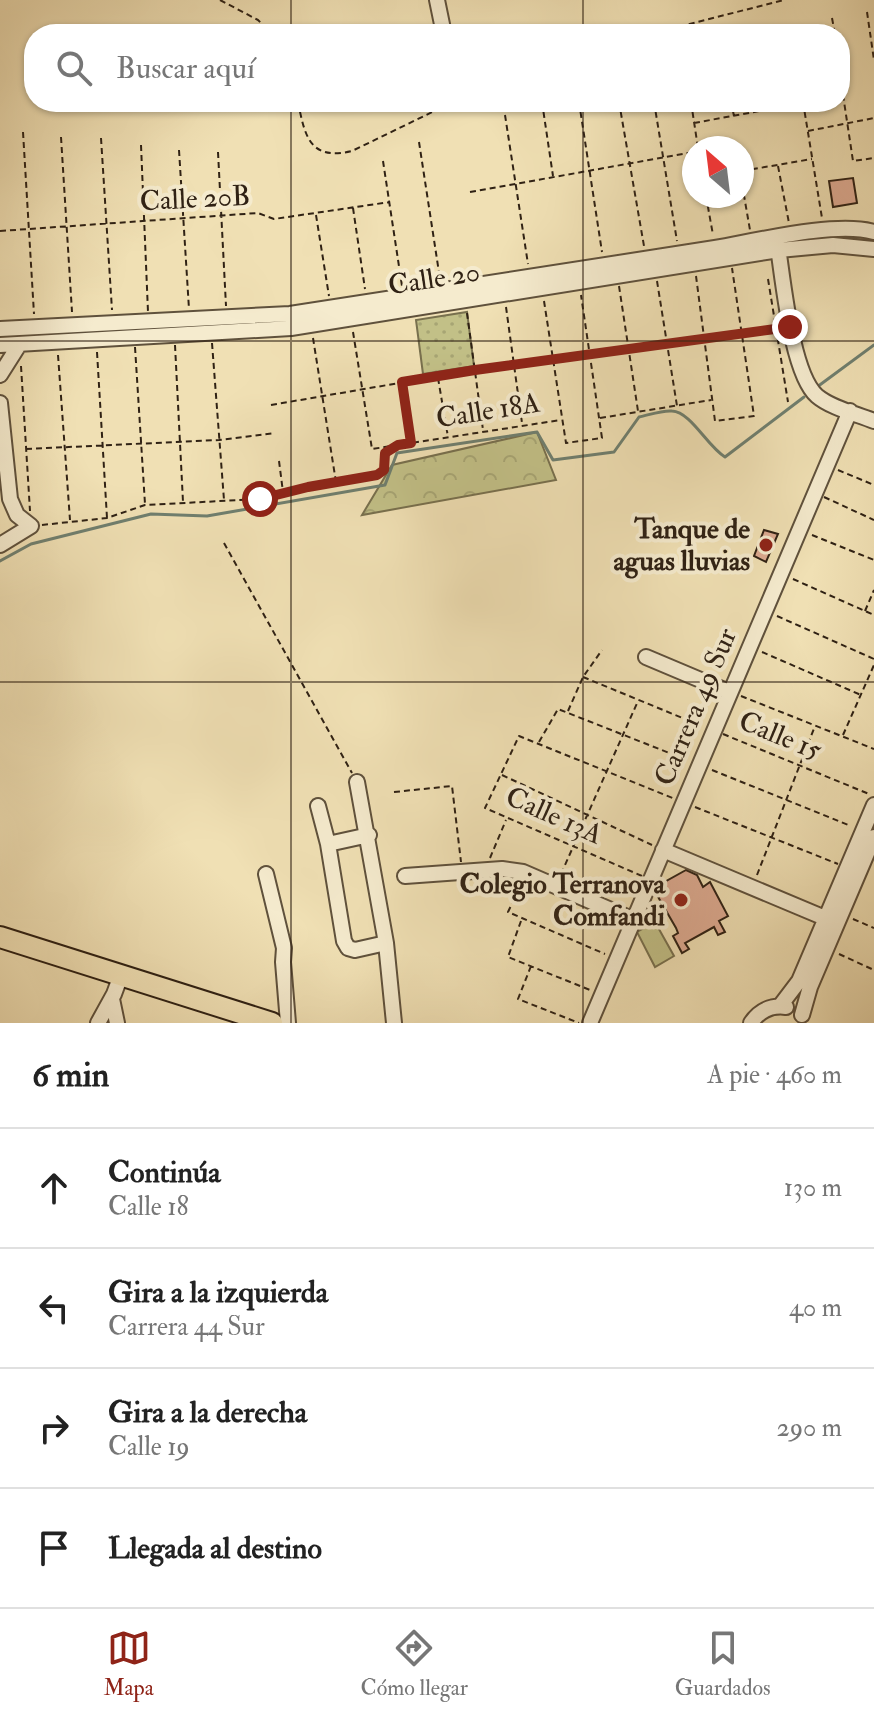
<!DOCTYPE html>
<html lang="es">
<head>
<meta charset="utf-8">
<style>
	body { margin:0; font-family:"IM FELL Double Pica",serif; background:#f2f2f2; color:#222 }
	.compass { position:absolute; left:682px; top:136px; width:72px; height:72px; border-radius:50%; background:#fff; box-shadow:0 2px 6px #0004; rotate:332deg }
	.stop { position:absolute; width:24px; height:24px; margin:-18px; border:6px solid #8f2418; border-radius:50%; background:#fff }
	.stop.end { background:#8f2418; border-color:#fff; box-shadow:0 2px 8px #0008 }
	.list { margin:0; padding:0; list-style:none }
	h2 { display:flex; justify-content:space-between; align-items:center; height:104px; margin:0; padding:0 32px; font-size:34px }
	h2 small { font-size:26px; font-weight:400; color:#767676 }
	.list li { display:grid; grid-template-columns:52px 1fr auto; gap:24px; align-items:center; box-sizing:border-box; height:120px; padding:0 32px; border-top:2px solid #e0e0e0 }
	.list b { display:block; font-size:30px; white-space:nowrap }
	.list p { margin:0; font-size:26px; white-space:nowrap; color:#767676 }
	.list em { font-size:26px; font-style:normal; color:#767676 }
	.icon { flex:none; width:44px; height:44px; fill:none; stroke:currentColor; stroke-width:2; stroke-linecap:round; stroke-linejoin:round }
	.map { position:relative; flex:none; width:874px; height:1023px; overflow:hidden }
	.search { position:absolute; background:#fff; box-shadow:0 2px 6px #0004; left:24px; right:24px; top:24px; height:88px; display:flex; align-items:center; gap:20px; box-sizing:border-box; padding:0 28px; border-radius:32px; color:#767676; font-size:30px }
	.sheet { height:584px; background:#fff }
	nav { display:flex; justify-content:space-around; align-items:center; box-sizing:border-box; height:112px; border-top:2px solid #e0e0e0; background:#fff; font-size:22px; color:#767676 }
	nav a { display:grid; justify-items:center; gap:4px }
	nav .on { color:#8f2418 }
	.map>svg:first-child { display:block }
	.forest { fill:url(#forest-crowns); stroke:#78704e; stroke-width:2 }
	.park { fill:url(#park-dots); stroke:#78704e; stroke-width:2 }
	.pitch { fill:#c2c087; stroke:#78704e; stroke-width:2 }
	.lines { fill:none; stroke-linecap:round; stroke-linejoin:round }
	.stream { stroke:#6f7f6f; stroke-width:3 }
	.building { fill:#deab92; stroke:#2f2114; stroke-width:2 }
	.minor-casing { stroke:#5f513c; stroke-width:18 }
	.highway-casing { stroke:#2f2114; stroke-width:24 }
	.path { stroke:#2f2114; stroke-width:2; stroke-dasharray:6 4; stroke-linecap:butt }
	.minor { stroke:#f5ebce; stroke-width:14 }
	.highway { stroke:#f0e0b4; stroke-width:20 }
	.route { stroke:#8f2418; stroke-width:10 }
	.grid { fill:none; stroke:#2f2114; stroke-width:2; stroke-opacity:0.55 }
	.poi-dot { fill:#8f2418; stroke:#f5ebce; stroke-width:3 }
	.labels { text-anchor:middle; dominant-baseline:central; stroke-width:8; stroke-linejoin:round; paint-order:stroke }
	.street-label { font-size:28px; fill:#2f2114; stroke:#f5ebce }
	.poi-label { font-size:28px; font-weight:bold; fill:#2f2114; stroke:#f5ebce; text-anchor:end }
</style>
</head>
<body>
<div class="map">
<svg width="874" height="1023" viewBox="0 0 874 1023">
	<defs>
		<pattern id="forest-crowns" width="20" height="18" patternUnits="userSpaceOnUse" patternTransform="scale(2)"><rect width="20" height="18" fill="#c2c087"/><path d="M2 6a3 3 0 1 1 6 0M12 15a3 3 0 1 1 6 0" fill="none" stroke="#a7a574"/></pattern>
		<pattern id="park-dots" width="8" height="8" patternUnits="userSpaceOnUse" patternTransform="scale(2)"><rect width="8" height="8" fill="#c2c087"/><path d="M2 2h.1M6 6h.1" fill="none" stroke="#a7a574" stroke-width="1.8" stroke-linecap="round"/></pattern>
	</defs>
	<rect width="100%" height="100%" fill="#f0e0b4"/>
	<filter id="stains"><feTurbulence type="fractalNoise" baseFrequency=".0025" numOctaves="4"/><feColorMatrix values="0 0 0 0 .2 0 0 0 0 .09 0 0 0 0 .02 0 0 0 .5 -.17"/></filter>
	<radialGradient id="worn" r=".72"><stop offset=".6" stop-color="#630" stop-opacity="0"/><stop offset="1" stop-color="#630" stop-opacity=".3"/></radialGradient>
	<path class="forest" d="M537,432l19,48 -194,35 30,-50z"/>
	<path class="park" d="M467,312l7,54 -51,8 -7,-54z"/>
	<path class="pitch" d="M655,922l19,34 -19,11 -18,-35z"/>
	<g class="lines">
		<path class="stream" d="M817,387l57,-42
			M0,561l31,-17 120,-30 56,2 178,-31 12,-32 140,-21 16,28 61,-8 25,-35c10,-2 23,-7 33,-6 19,1 35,35 53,46l79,-60"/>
	</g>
	<path class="building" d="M853,178l4,25 -24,4 -4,-26z
		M764,530l14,4 -12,28 -12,-6z
		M686,870l11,5 6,12 7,-5 18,34 -9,5 6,11 -7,3 -4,-8 -29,16 4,6 -7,4 -9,-17 5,-3 -2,-5 -19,-33 7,-4 -3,-7z"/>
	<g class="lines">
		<g class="minor-casing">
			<path id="minor" d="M437,0l7,34
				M777,241c6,36 14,132 40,155 14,12 40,18 57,25
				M0,329l290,-15 425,-66c41,-7 121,-27 159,-16
				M0,345l291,-17 488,-78 54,-5 41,4
				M0,375l19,-30
				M0,403l10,96 7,16 14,11 -31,19
				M646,657l83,35
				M357,782l29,161 8,80
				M318,806l10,38 16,97 4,7 7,2 31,-7
				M328,844l41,-9
				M663,850l162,68
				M266,874l18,74 -1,14 5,61
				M405,876l97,-7 21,3 111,48
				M112,999l5,24
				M780,1006l19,-25 75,-176
				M802,1015l8,-28 64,-150
				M98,1023l16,-29 7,-19
				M590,1023l260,-612
				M751,1023c8,-12 20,-18 35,-16"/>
		</g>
		<g class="highway-casing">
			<path id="highway" d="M0,937l272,86"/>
		</g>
		<path class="path" d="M220,0l38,20 14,14
			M867,12l7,48
			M832,18l3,16
			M792,29v5
			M650,34l134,-34
			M840,75l13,86 21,-3
			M298,102c7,35 12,59 54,49l101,-49
			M542,102l11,74
			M579,102l23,150
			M619,102l25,144
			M654,102l23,139
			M691,102l7,46
			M731,102l3,14
			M803,102l19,116
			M505,115l23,149
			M694,123l109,-20
			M808,131l66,-13
			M23,132l11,182
			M61,137l11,175
			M101,138l11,172
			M419,142l21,137
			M141,145l7,167
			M179,150l10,159
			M218,152l8,154
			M383,161l19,125
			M778,166l11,57
			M742,171l70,-12
			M742,184l8,46
			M470,192l224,-40
			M706,196l7,39
			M353,208l12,81
			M316,215l13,81
			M0,231l258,-18 16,6 116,-17
			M696,276l19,145 39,-5 -22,-148
			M768,279l20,123
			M657,281l20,125
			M619,286l19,125
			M544,301l22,142 36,-5 -21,-143
			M506,307l16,116
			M467,313l16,117
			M353,332l19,117 189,-29
			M313,338l23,144
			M212,343l12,157
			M175,345l8,157
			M135,347l10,157
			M97,352l10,166
			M58,355l12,165
			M21,366l9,145
			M438,378l10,59
			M402,384l8,57
			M271,405l204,-35 302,-41
			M600,418l111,-18
			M26,449l193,-9 56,-7
			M279,461l4,31
			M838,470l36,15
			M824,497l50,23
			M42,525l65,-7 38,-13 115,-6 48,-12 69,-12 7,-5 1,-17 13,-8
			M812,535l62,25
			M224,543l128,230
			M793,579l81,36
			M865,611l9,-21
			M777,616l97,43
			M762,652l99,43
			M583,677l119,49
			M741,696l133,53
			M568,711l15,-34 19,-27
			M723,734l146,60
			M843,735l31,-70
			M539,742l19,-33 129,51
			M712,770l139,56
			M502,775l150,70
			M394,792l58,-6 9,76
			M695,807l143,57
			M490,858l16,-38
			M561,874l77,-173
			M757,875l58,-149
			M642,876l-157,-68 34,-72 156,63
			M519,889l-11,23 97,42
			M853,919l21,9
			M521,921l-13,36 82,33
			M839,954l35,16
			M531,966l-13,33 61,24"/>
		<use href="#minor" class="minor"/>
		<use href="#highway" class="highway"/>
	</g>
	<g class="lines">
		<path class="route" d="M260,499l48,-12 69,-12 7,-5 1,-17 13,-8 13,-2 -9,-61 73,-12 315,-43"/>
	</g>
	<path class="grid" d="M291,0v34M583,0v34M291,102v921M583,102v921M0,341h874M0,682h874"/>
	<g class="poi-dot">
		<circle cx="766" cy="545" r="8"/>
		<circle cx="681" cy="900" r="8"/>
	</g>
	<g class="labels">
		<g class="street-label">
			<text transform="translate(195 199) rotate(-3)">Calle 20B</text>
			<text transform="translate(434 279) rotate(-9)">Calle 20</text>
			<text transform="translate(488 411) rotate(-9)">Calle 18A</text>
			<text transform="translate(696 707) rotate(-67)">Carrera 49 Sur</text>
			<text transform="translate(780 736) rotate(22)">Calle 15</text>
			<text transform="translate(554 816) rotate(24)">Calle 13A</text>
		</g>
		<g class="poi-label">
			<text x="750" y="529">Tanque de<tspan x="750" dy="32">aguas lluvias</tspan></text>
			<text x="665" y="884">Colegio Terranova<tspan x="665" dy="32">Comfandi</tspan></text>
		</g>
	</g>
	<rect width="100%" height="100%" filter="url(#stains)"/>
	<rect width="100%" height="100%" fill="url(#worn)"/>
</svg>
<svg class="compass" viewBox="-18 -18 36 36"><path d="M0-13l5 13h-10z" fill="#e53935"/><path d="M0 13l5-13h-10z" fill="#767676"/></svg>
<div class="stop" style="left:260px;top:499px"></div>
<div class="stop end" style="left:790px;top:327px"></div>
<div class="search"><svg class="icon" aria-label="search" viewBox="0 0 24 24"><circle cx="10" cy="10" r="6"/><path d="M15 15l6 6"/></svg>Buscar aquí</div>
</div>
<section class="sheet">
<h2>6 min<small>A pie · 460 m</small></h2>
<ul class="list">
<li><svg class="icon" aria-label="ahead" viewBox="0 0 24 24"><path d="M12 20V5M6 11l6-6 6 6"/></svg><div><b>Continúa</b><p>Calle 18</p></div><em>130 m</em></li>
<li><svg class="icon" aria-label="left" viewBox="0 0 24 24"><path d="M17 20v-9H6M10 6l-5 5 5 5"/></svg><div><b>Gira a la izquierda</b><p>Carrera 44 Sur</p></div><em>40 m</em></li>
<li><svg class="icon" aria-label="right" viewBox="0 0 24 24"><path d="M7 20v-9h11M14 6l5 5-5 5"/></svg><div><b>Gira a la derecha</b><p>Calle 19</p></div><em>290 m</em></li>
<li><svg class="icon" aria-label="arrive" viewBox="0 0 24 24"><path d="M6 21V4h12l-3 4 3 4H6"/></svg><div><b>Llegada al destino</b></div></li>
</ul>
</section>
<nav>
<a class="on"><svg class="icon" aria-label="map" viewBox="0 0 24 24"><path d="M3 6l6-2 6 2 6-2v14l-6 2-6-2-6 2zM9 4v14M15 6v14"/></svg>Mapa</a>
<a><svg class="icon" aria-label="directions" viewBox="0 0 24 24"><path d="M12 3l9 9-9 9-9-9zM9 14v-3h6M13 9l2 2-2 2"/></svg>Cómo llegar</a>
<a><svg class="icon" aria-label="saved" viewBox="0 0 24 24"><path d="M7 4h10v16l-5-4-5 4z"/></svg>Guardados</a>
</nav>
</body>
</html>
